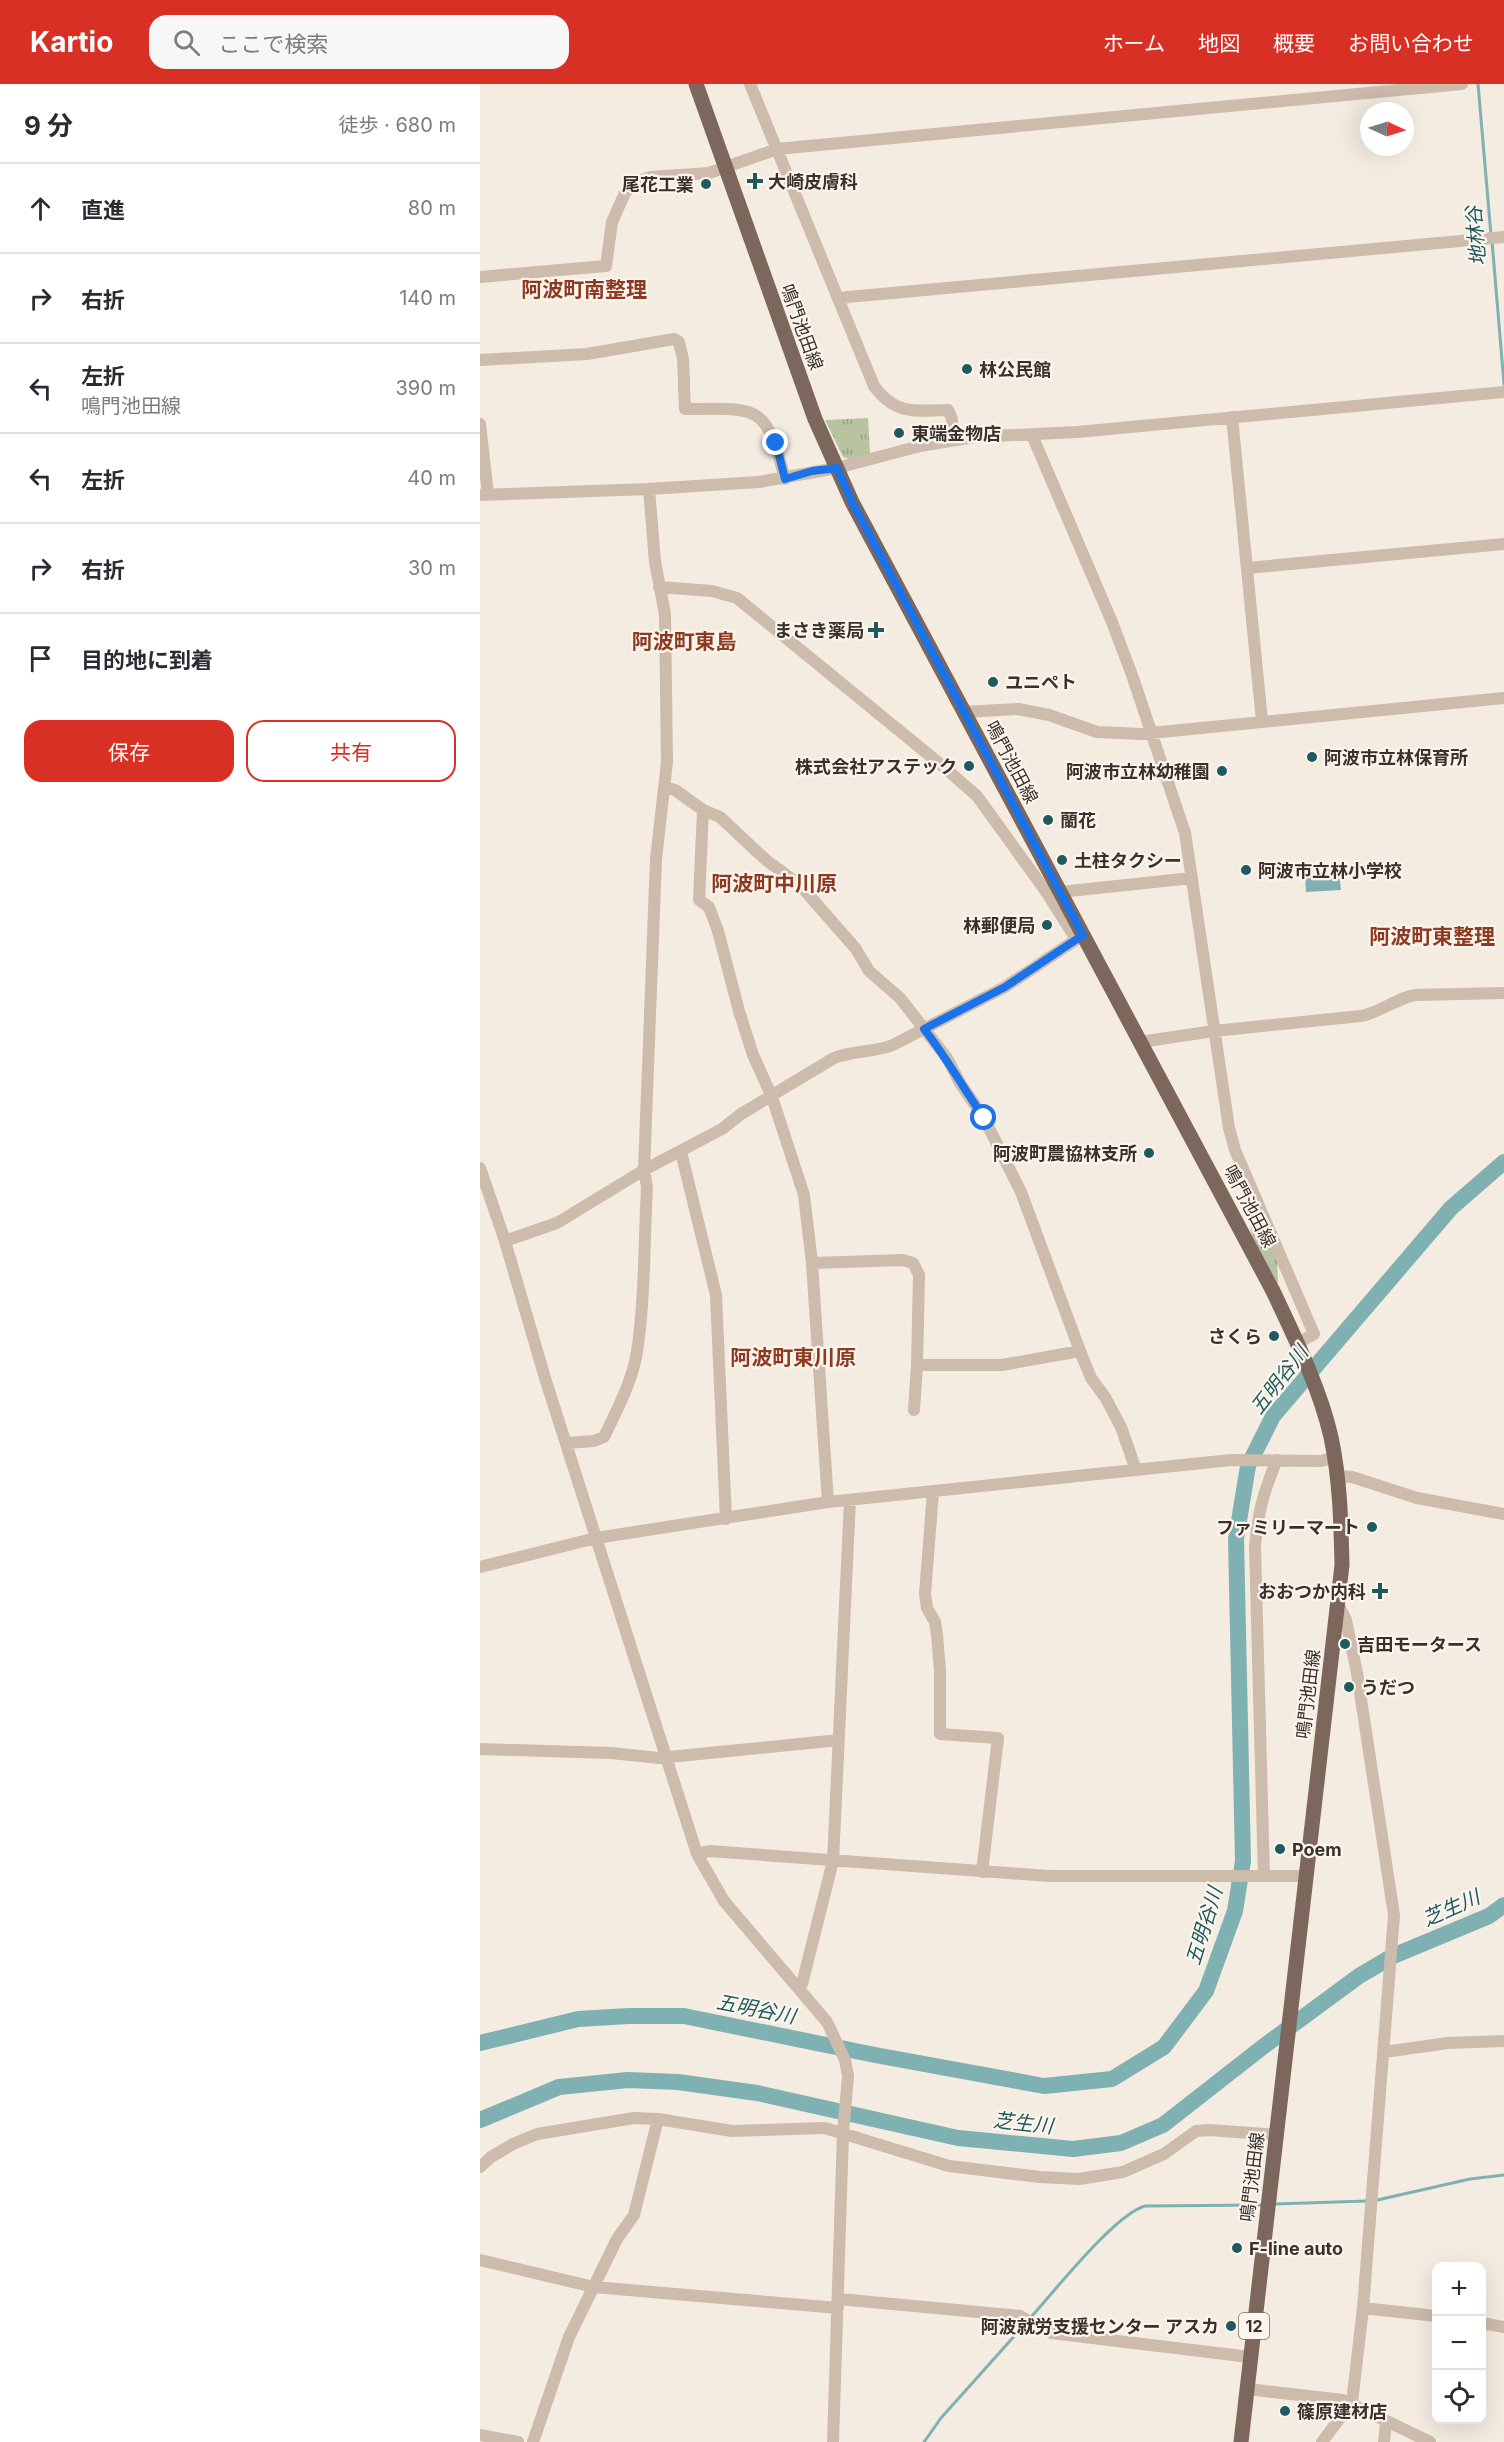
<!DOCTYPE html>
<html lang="ja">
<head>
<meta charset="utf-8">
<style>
	body { margin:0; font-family:Inter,"Noto Sans JP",sans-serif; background:#f7f7f7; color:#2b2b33 }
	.controls { position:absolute; right:18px; bottom:18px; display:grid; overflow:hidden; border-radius:12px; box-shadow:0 6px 24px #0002 }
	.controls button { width:54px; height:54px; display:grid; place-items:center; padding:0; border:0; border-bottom:2px solid #e1e1e2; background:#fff; color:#2b2b33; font:30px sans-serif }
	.compass { position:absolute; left:880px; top:18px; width:54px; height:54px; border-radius:50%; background:#fff; box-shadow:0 6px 24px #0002; rotate:94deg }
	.stop { position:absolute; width:18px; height:18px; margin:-14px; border:4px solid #1a73e8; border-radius:50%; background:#fff }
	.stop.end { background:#1a73e8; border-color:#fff; box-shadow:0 2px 6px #0008 }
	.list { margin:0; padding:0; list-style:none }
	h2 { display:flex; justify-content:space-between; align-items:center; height:78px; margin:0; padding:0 24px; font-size:26px }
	h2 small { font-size:20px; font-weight:400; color:#7c7c81 }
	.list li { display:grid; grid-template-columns:39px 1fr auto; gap:18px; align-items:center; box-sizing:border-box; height:90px; padding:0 24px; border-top:2px solid #e1e1e2 }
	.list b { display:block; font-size:22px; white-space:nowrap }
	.list p { margin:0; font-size:20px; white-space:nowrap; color:#7c7c81 }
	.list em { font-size:20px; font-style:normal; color:#7c7c81 }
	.actions { display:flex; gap:12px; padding:18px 24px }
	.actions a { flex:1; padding:14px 0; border:2px solid #d93025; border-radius:18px; text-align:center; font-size:21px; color:#d93025 }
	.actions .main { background:#d93025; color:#fff }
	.icon { flex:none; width:33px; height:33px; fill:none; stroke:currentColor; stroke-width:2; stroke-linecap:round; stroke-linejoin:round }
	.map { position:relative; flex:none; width:1024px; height:2358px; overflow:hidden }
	header { display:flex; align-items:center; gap:36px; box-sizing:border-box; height:84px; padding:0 30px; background:#d93025; color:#fff }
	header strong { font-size:28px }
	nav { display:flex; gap:33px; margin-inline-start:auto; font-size:21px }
	.search { width:420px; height:54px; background:#f7f7f7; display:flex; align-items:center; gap:15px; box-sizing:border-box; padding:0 21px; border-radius:18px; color:#7c7c81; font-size:22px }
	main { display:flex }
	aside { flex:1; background:#fff }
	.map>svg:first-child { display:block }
	.grass { fill:url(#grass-tufts) }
	.water { fill:#7fb0b2 }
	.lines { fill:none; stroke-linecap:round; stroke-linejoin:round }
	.stream { stroke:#7fb0b2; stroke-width:3 }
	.river { stroke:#7fb0b2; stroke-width:16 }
	.minor { stroke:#cdbbac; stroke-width:12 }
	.major { stroke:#7d675c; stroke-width:15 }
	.route { stroke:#1a73e8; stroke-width:8 }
	.poi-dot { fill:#1f5a5e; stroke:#fbf5ee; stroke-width:2 }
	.labels { text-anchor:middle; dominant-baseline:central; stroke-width:4.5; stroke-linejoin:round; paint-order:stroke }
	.shield { fill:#fbf5ee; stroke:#756b66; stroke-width:1.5 }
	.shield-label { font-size:16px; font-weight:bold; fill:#3b302b }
	.poi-label { font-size:18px; font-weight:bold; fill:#3b302b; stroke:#fbf5ee; text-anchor:start }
	.street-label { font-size:18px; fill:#3b302b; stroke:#fbf5ee }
	.water-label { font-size:20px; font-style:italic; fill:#1f5a5e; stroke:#fbf5ee }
	.quarter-label { font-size:21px; font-weight:bold; fill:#8c3b22; stroke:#fbf5ee }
</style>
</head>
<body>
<header>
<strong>Kartio</strong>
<div class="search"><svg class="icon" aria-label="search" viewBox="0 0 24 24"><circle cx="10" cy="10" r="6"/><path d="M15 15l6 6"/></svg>ここで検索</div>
<nav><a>ホーム</a><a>地図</a><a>概要</a><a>お問い合わせ</a></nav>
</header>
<main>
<aside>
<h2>9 分<small>徒歩 · 680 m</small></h2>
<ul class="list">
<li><svg class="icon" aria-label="ahead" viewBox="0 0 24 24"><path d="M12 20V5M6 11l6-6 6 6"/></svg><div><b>直進</b></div><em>80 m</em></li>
<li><svg class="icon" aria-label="right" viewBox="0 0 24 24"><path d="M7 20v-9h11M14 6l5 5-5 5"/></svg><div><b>右折</b></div><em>140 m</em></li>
<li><svg class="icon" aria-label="left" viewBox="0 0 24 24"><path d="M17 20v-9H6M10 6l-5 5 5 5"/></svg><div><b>左折</b><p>鳴門池田線</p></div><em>390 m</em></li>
<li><svg class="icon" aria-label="left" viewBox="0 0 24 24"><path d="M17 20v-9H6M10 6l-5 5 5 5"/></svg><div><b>左折</b></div><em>40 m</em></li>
<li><svg class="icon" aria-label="right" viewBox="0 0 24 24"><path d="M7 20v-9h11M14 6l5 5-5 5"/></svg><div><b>右折</b></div><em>30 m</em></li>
<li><svg class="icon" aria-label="arrive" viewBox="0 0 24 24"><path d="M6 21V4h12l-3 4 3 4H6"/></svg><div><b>目的地に到着</b></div></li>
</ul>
<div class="actions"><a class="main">保存</a><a>共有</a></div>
</aside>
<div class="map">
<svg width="1024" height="2358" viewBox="0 0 1024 2358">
	<defs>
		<pattern id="grass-tufts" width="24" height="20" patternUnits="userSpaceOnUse" patternTransform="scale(1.5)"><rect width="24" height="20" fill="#b8c4a0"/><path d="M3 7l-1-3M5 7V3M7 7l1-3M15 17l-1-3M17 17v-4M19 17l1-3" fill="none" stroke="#97a083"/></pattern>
	</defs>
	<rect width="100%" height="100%" fill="#f4ebe1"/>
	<path class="grass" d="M388,334l2,36 -21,5 -6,-2 -18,-37z
		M767,1104l30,67 1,29 -26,-45z"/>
	<path class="water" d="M859,789l2,17 -35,2 -1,-16z"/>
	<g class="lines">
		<path class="stream" d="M998,0l13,151
			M1012,157l12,143
			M893,2117l97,-22 34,-4
			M795,2120l92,-3
			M551,2233c23,-25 84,-103 114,-111l117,-1
			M444,2358l17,-24 86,-96"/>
		<path class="river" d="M0,1959l98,-24 51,-3h55l191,39 169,31 68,-7 52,-32 42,-56 29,-80 8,-50 -7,-322 12,-73 25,-50 178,-208 53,-46
			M0,2036l79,-33 69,-7 50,2 79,11 201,45 115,11 48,-6 42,-18 101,-79 95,-70 34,-20 96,-40 15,-11"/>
		<path class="minor" d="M270,0l124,302c21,29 41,25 74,24l4,9 1,21
			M0,193l126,-11 6,-44 13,-29 9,-10 17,-6 58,-4 68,-24 685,-65
			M358,215l10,-2 656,-60
			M0,276l107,-6 87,-15 5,3 4,17 2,50c74,0 80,-7 100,70
			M752,333l30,304
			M0,340l8,70
			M552,351l80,187 20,53 53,158 44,295 6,22 79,184 -16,9
			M0,411l169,-6 110,-7 78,-14 83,-22 54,-9 103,-5 427,-40
			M767,484l257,-24
			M179,503l53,4 25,7 208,170 32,28 70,97 29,46
			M483,628l55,-3 31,6 48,17 44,2 363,-36
			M185,703l10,3 28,20 17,7 46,43 34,25 56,64 13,22 31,27 47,60 13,25 24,35 37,74 59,159 11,27 14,19 16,30 15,43
			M223,726l-4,90 10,7 9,24 21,80 14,44 19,42 32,98 8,68 16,239
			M580,808l132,-14
			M660,958l74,-11 147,-15c20,-4 34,-17 54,-21l89,-2
			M201,1068l35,143 10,224
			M0,1084l25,73
			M332,1179l91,-3 10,3 6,12 -2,90
			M434,1326l3,-45h85l78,-14
			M87,1359l27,-2 10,-4c13,-27 28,-55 33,-85 8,-54 7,-111 10,-165l-3,-17 12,-311 11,-97 -2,-148 -10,-52 -6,-73
			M857,1392l15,1 65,21 87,16
			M453,1408l-8,102 2,14 8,14 2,13 3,35v64l58,4 -16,134
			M0,1483l116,-29 232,-36 403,-42 90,1 14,-4
			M0,1665l131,4 48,5 180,-18
			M217,1770l12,-3 340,25h257
			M784,1792l-9,-329c3,-35 8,-54 22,-87
			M319,1904l3,-4 31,-123 17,-361
			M904,1968l64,-9 56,-2
			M0,2083l11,-10 22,-13 24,-10 97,-16 24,1 74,12 93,-3 124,38 91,11 39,2 44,-7 41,-18 32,-23 14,-1 67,5
			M0,2176l114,27 244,21
			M359,2215l181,17 31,17 199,24
			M883,2224l73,8
			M1002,2239l22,4
			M767,2305l96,11 87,42
			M0,2351l38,7
			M53,2358l36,-105 48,-98 17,-24 24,-96
			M353,2358l10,-309 5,-57 -3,-16 -18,-38 -103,-121 -27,-47 -152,-476 -40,-137 52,-18 87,-53 78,-41 19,-15 93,-56c21,-8 38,-5 59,-13l112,-58 78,-52
			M842,2358l30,-40 1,-8 10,-86 31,-393 -37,-242 -11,-53 -8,-16
			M904,2358l2,-20"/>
		<path class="major" d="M216,0l119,335 37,83 421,789c21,45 47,97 58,146 9,42 10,85 11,128l-101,877"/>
	</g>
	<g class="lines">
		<path class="route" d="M296,359l9,36 27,-8 25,-3 15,34 231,433 -78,52 -81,42c23,29 39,59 60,89"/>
	</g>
	<g class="poi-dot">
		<path d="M272 88h6v6h6v6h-6v6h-6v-6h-6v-6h6z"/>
		<circle cx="226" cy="100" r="6"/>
		<circle cx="487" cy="285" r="6"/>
		<circle cx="419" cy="349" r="6"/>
		<path d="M393 537h6v6h6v6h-6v6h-6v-6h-6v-6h6z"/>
		<circle cx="513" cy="598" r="6"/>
		<circle cx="832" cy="673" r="6"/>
		<circle cx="489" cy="682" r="6"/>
		<circle cx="742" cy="687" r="6"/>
		<circle cx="568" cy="736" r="6"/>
		<circle cx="582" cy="776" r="6"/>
		<circle cx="766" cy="786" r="6"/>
		<circle cx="567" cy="841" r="6"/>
		<circle cx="669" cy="1069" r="6"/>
		<circle cx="794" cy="1252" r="6"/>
		<circle cx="892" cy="1443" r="6"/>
		<path d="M897 1498h6v6h6v6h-6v6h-6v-6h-6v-6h6z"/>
		<circle cx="865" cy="1560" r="6"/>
		<circle cx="869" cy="1603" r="6"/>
		<circle cx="800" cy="1765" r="6"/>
		<circle cx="757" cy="2164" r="6"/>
		<circle cx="751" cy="2242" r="6"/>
		<circle cx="805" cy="2327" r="6"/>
	</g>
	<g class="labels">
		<rect class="shield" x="759" y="2229" width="30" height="26" rx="4.5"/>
		<g class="shield-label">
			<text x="774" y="2242">12</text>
		</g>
		<g class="poi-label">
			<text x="288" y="97">大崎皮膚科</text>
			<text x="214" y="100" text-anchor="end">尾花工業</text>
			<text x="499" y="285">林公民館</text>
			<text x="431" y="349">東端金物店</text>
			<text x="384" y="546" text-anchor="end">まさき薬局</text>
			<text x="525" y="598">ユニペト</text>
			<text x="844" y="673">阿波市立林保育所</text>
			<text x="477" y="682" text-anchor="end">株式会社アステック</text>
			<text x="730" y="687" text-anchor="end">阿波市立林幼稚園</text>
			<text x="580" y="736">蘭花</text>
			<text x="594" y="776">土柱タクシー</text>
			<text x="778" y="786">阿波市立林小学校</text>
			<text x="555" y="841" text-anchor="end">林郵便局</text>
			<text x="657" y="1069" text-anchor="end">阿波町農協林支所</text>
			<text x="782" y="1252" text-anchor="end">さくら</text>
			<text x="880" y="1443" text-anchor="end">ファミリーマート</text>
			<text x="886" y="1507" text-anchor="end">おおつか内科</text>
			<text x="877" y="1560">吉田モータース</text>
			<text x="881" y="1603">うだつ</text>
			<text x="812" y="1765">Poem</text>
			<text x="769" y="2164">F-line auto</text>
			<text x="739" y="2242" text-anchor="end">阿波就労支援センター アスカ</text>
			<text x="817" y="2327">篠原建材店</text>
		</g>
		<g class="street-label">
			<text transform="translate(322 243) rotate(70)">鳴門池田線</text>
			<text transform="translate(532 678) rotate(62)">鳴門池田線</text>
			<text transform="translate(770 1122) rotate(62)">鳴門池田線</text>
			<text transform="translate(828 1610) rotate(-83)">鳴門池田線</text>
			<text transform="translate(772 2093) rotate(-83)">鳴門池田線</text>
		</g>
		<g class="water-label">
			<text transform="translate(996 152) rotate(-95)">地林谷</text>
			<text transform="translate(799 1296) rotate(-52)">五明谷川</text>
			<text transform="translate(971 1824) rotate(-24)">芝生川</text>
			<text transform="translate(724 1842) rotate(-73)">五明谷川</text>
			<text transform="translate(276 1925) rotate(11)">五明谷川</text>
			<text transform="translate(543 2039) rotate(6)">芝生川</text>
		</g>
		<g class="quarter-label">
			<text x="104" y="205">阿波町南整理</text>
			<text x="204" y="557">阿波町東島</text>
			<text x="294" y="799">阿波町中川原</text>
			<text x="952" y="852">阿波町東整理</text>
			<text x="313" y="1273">阿波町東川原</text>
		</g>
	</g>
</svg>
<div class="controls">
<button>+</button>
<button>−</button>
<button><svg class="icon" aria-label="locate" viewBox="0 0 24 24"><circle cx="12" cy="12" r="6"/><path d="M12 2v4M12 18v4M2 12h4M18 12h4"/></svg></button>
</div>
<svg class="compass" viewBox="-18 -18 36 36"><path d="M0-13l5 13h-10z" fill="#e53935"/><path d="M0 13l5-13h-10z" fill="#7c7c81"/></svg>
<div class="stop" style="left:504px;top:1034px"></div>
<div class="stop end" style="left:296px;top:359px"></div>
</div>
</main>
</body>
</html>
